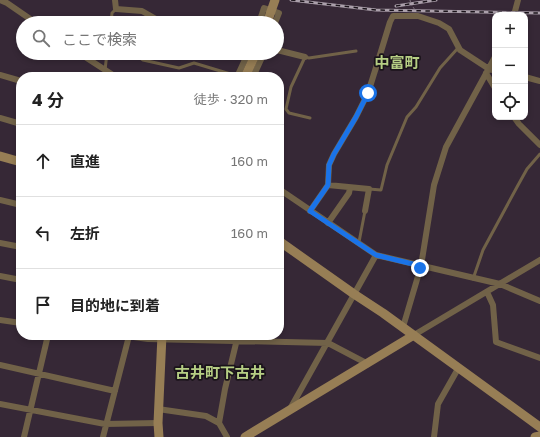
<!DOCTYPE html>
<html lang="ja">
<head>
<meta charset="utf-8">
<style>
	body { margin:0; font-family:"Golos Text","Noto Sans JP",sans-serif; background:#f2f2f2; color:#222 }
	.controls { position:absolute; right:12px; top:12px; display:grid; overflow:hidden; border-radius:8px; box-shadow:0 2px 6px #0003 }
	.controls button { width:36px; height:36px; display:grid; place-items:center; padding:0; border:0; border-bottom:1px solid #e0e0e0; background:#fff; color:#222; font:20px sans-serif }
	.stop { position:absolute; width:12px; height:12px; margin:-9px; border:3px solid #1a73e8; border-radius:50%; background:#fff }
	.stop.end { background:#1a73e8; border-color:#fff; box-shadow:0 1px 4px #0008 }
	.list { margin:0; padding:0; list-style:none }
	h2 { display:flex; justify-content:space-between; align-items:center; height:52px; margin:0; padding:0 16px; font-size:17px }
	h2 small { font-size:13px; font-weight:400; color:#767676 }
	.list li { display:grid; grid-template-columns:26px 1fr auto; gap:12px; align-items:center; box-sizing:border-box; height:72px; padding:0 16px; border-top:1px solid #e0e0e0 }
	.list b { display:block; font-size:15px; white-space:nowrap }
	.list em { font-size:13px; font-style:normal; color:#767676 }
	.icon { flex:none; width:22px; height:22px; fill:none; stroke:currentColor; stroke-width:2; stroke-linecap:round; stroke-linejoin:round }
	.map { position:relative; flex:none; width:540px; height:437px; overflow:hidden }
	.search { position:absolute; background:#fff; box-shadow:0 2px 6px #0003; left:16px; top:16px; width:268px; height:44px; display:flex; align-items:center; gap:10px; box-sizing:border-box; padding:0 14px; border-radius:22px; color:#767676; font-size:15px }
	.panel { position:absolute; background:#fff; box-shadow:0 2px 6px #0003; left:16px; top:72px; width:268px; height:268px; border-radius:16px }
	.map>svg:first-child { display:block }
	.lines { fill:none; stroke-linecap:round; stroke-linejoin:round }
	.path { stroke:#857985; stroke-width:1; stroke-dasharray:2 2; stroke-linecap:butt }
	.lane { stroke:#716248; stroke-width:3 }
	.street { stroke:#716248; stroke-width:6 }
	.secondary { stroke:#977e55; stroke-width:9 }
	.rail-casing { stroke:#aba0ab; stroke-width:3 }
	.rail { stroke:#1a131a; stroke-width:1.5; stroke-dasharray:4.5; stroke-linecap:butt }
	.route { stroke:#1a73e8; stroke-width:5 }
	.labels { text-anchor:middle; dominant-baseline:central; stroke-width:3.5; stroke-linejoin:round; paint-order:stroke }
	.quarter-label { font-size:15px; font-weight:bold; fill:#b6ce84; stroke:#1a131a }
</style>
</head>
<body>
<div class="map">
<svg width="540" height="437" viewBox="0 0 540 437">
	<rect width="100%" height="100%" fill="#362836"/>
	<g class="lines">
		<path class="path" d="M410,0l1,4 4,6"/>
		<path class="lane" d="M111,23l1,-10 4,-4
			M133,53l10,7 36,8 15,-5 43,13
			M105,70l2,-17
			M310,118l-21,-5 -3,-4 5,-22 14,-30 4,1 47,-7
			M369,189l12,1 6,-25 20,-48 9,-10 24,-39 18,-20
			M359,242l6,-31
			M473,279l10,-29 34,-63 10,-18 13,-15"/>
		<path class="street" d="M0,0l7,3 29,20
			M115,0l1,9 26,2 21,12
			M514,15l4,-15
			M259,23l5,-15 15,5 -4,10
			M277,50l28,7
			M79,53l37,24
			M486,73l9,15
			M0,75l21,6
			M237,77l11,-24
			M253,77l11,-24
			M525,77l15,4
			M514,117l5,7 21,21
			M0,118l21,6
			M328,185l41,4 -4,22
			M279,189l97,66 124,29 40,17
			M0,200l21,5
			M279,200l3,-9
			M310,211l18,-26 1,-20 5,-11 22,-37 12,-24 11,-35 11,-36 3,-6h25l21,7 10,6 11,21 29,19 6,2
			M328,223l21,-30 1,-5
			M0,243l21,4
			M0,276l21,4
			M487,292l6,13 3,37 44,16
			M0,320l21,3
			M403,327l18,-61 13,-81 12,-38 49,-90
			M120,335l28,4 180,4 40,21
			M414,335l126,-75
			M0,365l115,26
			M0,404l105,20 53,-1
			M158,409l48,7 13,7 8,14
			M290,409l86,-154
			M219,423l6,-34 13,-54
			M24,437l24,-102
			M103,437l26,-101
			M434,437l4,-33 21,-37"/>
		<path class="secondary" d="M267,23l8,-23
			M245,77l11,-24
			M0,156l21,6
			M279,241l75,53 29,19 157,114
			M159,437l-1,-14 4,-88
			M245,437l169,-102
			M535,437l5,-1"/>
		<g class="rail-casing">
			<path id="rail" d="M291,0l85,10 164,3
				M396,6l40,-6"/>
		</g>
		<use href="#rail" class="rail"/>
	</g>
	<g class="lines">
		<path class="route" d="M368,93l-12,24 -22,37 -5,11 -1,20 -18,26 66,44 45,11 -1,2"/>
	</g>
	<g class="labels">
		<g class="quarter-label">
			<text x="397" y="62">中富町</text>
			<text x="220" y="372">古井町下古井</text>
		</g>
	</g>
</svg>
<div class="controls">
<button>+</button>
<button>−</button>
<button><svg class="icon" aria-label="locate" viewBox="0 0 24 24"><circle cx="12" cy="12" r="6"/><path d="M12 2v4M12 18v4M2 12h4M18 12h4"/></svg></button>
</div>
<div class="stop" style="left:368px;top:93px"></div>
<div class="stop end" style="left:420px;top:268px"></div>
<div class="search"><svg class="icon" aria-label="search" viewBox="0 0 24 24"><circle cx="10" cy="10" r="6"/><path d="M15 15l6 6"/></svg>ここで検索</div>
<section class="panel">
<h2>4 分<small>徒歩 · 320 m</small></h2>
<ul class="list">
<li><svg class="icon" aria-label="ahead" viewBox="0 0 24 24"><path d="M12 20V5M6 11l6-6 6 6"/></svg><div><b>直進</b></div><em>160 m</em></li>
<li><svg class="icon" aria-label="left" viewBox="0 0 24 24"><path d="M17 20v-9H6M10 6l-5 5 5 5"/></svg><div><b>左折</b></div><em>160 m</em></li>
<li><svg class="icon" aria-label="arrive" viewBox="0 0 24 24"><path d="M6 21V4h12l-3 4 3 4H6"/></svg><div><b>目的地に到着</b></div></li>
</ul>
</section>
</div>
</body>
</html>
